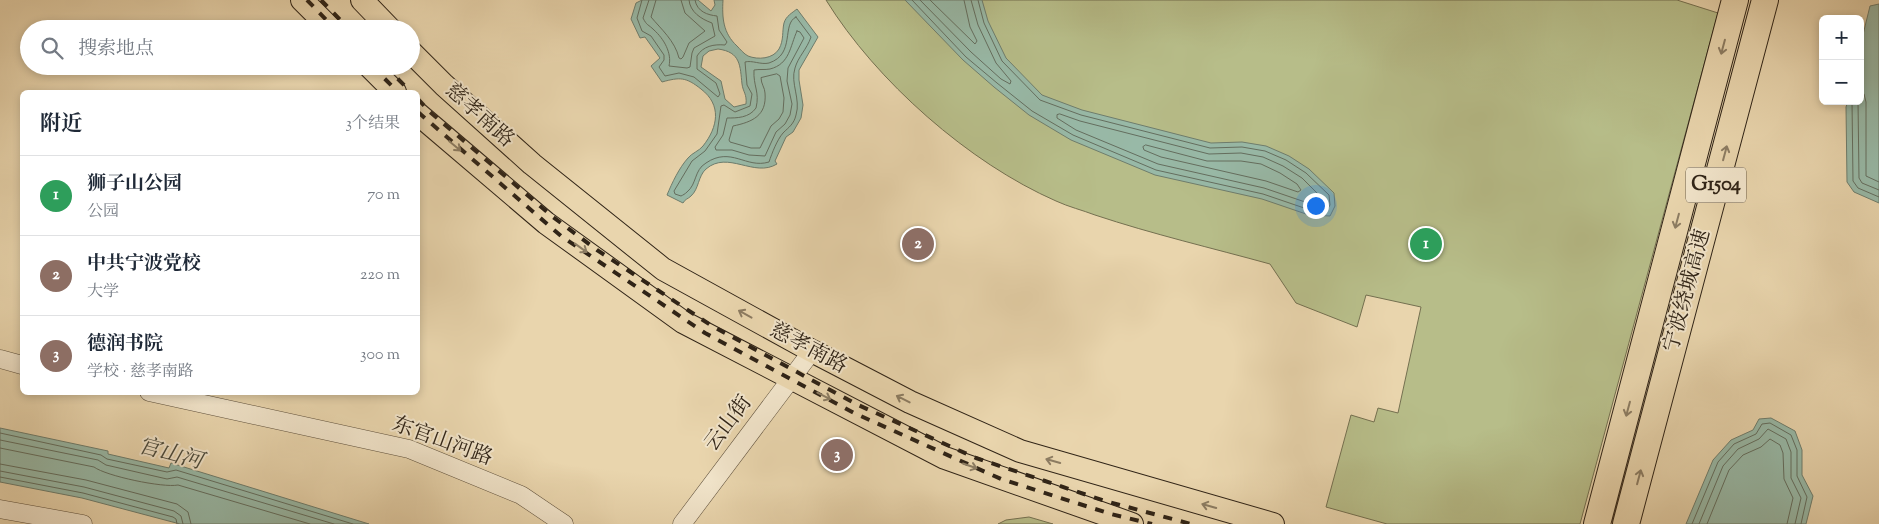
<!DOCTYPE html>
<html lang="zh">
<head>
<meta charset="utf-8">
<style>
	body { margin:0; font-family:"Sorts Mill Goudy","Noto Serif SC",serif; background:#f2f2f3; color:#1f2937 }
	.controls { position:absolute; right:15px; top:15px; display:grid; overflow:hidden; border-radius:8px; box-shadow:0 2px 8px #0003 }
	.controls button { width:45px; height:45px; display:grid; place-items:center; padding:0; border:0; border-bottom:1px solid #e0e1e3; background:#fff; color:#1f2937; font:25px sans-serif }
	.you { position:absolute; left:1315px; top:205px; width:18px; height:18px; margin:-12px; border:4px solid #fff; border-radius:50%; background:#1a73e8; box-shadow:0 0 0 8px #1a73e833 }
	.badge { display:grid; place-items:center; width:32px; height:32px; border-radius:50%; background:#8f2418; color:#fff; font-size:16px; font-weight:700 }
	.pin { position:absolute; translate:-50% -50%; border:2px solid #fff; box-shadow:0 1px 5px #0006 }
	.list { margin:0; padding:0; list-style:none }
	h2 { display:flex; justify-content:space-between; align-items:center; height:65px; margin:0; padding:0 20px; font-size:21px }
	h2 small { font-size:16px; font-weight:400; color:#747a83 }
	.list li { display:grid; grid-template-columns:32px 1fr auto; gap:15px; align-items:center; box-sizing:border-box; height:80px; padding:0 20px; border-top:1px solid #e0e1e3 }
	.list b { display:block; font-size:19px; white-space:nowrap }
	.list p { margin:0; font-size:16px; white-space:nowrap; color:#747a83 }
	.list em { font-size:16px; font-style:normal; color:#747a83 }
	.icon { flex:none; width:28px; height:28px; fill:none; stroke:currentColor; stroke-width:2; stroke-linecap:round; stroke-linejoin:round }
	.map { position:relative; flex:none; width:1879px; height:524px; overflow:hidden }
	.search { position:absolute; background:#fff; box-shadow:0 2px 8px #0003; left:20px; top:20px; width:400px; height:55px; display:flex; align-items:center; gap:12px; box-sizing:border-box; padding:0 18px; border-radius:28px; color:#747a83; font-size:19px }
	.panel { position:absolute; background:#fff; box-shadow:0 2px 8px #0003; left:20px; top:90px; width:400px; height:305px; border-radius:8px }
	.map>svg:first-child { display:block }
	.green { fill:#b7bd89; stroke:#747050 }
	.water { fill:#98b9a7; stroke:#6e7d6d; fill-rule:evenodd }
	.lines { fill:none; stroke-linecap:round; stroke-linejoin:round }
	.shore { stroke:#646e5f; stroke-width:1 }
	.minor-casing { stroke:#5e503c; stroke-width:19 }
	.major-casing { stroke:#302417; stroke-width:24 }
	.highway-casing { stroke:#302417; stroke-width:28 }
	.minor { stroke:#f1e4ca; stroke-width:18 }
	.major { stroke:#e9d5ad; stroke-width:22 }
	.highway { stroke:#e9d5ad; stroke-width:26 }
	.rail { stroke:#302417; stroke-width:4; stroke-dasharray:9 9; stroke-linecap:butt }
	.oneway { stroke:#8c7c62 }
	.labels { text-anchor:middle; dominant-baseline:central; stroke-width:4; stroke-linejoin:round; paint-order:stroke }
	.shield { fill:#f1e4ca; stroke:#6a5e4d; stroke-width:1 }
	.shield-label { font-size:20px; font-weight:bold; fill:#302417 }
	.street-label { font-size:21px; fill:#302417; stroke:#f1e4ca }
	.water-label { font-size:22px; font-style:italic; fill:#4a493b; stroke:#f1e4ca }
</style>
</head>
<body>
<div class="map">
<svg width="1879" height="524" viewBox="0 0 1879 524">
	<rect width="100%" height="100%" fill="#e9d5ad"/>
	<filter id="stains"><feTurbulence type="fractalNoise" baseFrequency=".004" numOctaves="4"/><feColorMatrix values="0 0 0 0 .2 0 0 0 0 .09 0 0 0 0 .02 0 0 0 .5 -.17"/></filter>
	<radialGradient id="worn" r=".72"><stop offset=".6" stop-color="#630" stop-opacity="0"/><stop offset="1" stop-color="#630" stop-opacity=".3"/></radialGradient>
	<path class="green" d="M826,0h851l41,13 -138,511h-193l-61,-17 25,-92 23,7 4,-14 20,5 23,-106 -55,-12 -9,32 -61,-24 -26,-39c-58,-16 -118,-30 -175,-49 -13,-5 -26,-8 -39,-14 -87,-38 -180,-120 -230,-201z
		M1029,517l24,7h-55l8,-4z"/>
	<path class="water" d="M642,0h56l13,11 4,-6 -1,-5h9c-1,18 0,33 14,46 3,3 7,8 11,10 10,4 25,3 31,-7 5,-9 3,-18 5,-26 2,-7 8,-10 13,-14l21,28 -19,33v10l4,25 -2,13 -8,14 -7,5 -11,24 2,3c-23,14 -49,-14 -71,5 -8,7 -7,20 -15,27 -3,3 -6,3 -8,7l-16,-8c5,-12 12,-27 21,-37 4,-5 11,-7 15,-12 15,-19 19,-41 -2,-57 -15,-12 -21,-12 -39,-7l-11,-16 9,-8 -15,-21 -5,1 -9,-19 5,-16zM718,49c23,3 22,17 24,35 1,8 5,10 4,20l-12,3 -9,-8 -4,-18 -20,-14 2,-11 6,-5z
		M905,0h77l6,21 18,37 36,37 40,15 129,33 31,-1 24,4 23,10 20,13 25,24 1,13 -5,10 -21,-1 -47,-16 -107,-24 -84,-35 -42,-25 -35,-28 -31,-27z
		M1879,4v199l-25,-11 -7,-10 -1,-75 2,-6h12v-54l10,-41z
		M1771,418l24,13 7,19v25l11,21 -7,28h-120l27,-64 18,-20 22,-10 6,-11z
		M0,428l108,23v3l61,14 2,-5 198,61h-189l-98,-26 -82,-16z"/>
	<g class="lines">
		<path class="shore" d="M642,0l-5,18 5,13 9,5 13,19v5l-5,7 6,9 14,-3 15,4 24,20 2,-3 -4,-11 -19,-14v-13c6,-10 17,-12 28,-11l2,-3 -8,-12 -2,-14c-9,-1 -20,-4 -22,-16
			M649,0l-6,18c4,8 5,6 11,12 10,9 18,23 15,36l18,2 3,-1 2,-14 2,-5 21,-12 -3,-13c-11,-4 -22,-11 -23,-23
			M656,0l-5,17c10,12 24,24 28,41l2,1 2,-2 6,-14 16,-12 -20,-18 -4,-13
			M912,0l54,57 31,26 35,28 41,24 83,35 107,24 47,16h17l3,-5 -1,-10 -23,-22 -20,-13 -21,-9 -23,-4 -32,1 -129,-33 -41,-15 -38,-39 -18,-38 -6,-23
			M920,0l51,52 30,27 9,5 1,-3 -15,-18 -18,-38 -7,-25
			M930,0l45,44 2,-3 -7,-14 -6,-27
			M796,17l15,20c-4,12 -13,20 -16,31 -5,15 6,31 1,47 -2,9 -7,12 -13,18 -6,7 -11,20 -14,29 -23,7 -38,-16 -63,1 -12,7 -9,21 -19,29 -2,2 -4,3 -6,4l-6,-2 -1,-3 18,-30 13,-10 12,-17 4,-28 3,-1 11,7 15,-6 2,-12 -5,-9 -2,-23c7,-2 16,3 24,1 27,-9 12,-39 27,-46z
			M797,31l3,1 4,6 -16,30 -1,13 5,23 -2,11 -5,9 -9,8 -11,24 -16,-1 -17,-5h-16l-1,-3 8,-12 4,-17c10,0 22,0 29,-10 4,-16 -3,-22 -2,-38 5,-1 11,0 16,-1 20,-5 20,-23 27,-38z
			M777,74l3,2 4,22 -1,14 -4,7 -8,7 -11,22h-9l-21,-6 -1,-2 4,-14c19,-4 34,-10 32,-33 0,-5 -4,-9 -4,-15z
			M1860,89l4,5 2,8v74l13,6
			M1852,101l1,80 5,7 21,9
			M1858,101l1,77 3,5 17,7
			M1060,114l20,7 129,33 32,-1 22,4 20,9 19,12 20,20 1,5 -2,1h-10l-47,-16 -106,-24 -82,-34 -19,-12v-3z
			M1146,145l61,16h34l20,3 19,9 17,11 4,6 -3,2 -32,-11 -105,-24 -17,-7 -1,-3z
			M0,433l101,22 6,4 60,13 9,-2 177,54
			M0,440l98,20 8,5 61,14 10,-2 157,47
			M0,448l94,19c12,9 69,21 84,18l132,39
			M0,464l86,16 91,24 11,8 3,12
			M0,471l84,16 90,24 7,5 2,8
			M0,477l83,16 90,24 3,2 1,5
			M1692,524l26,-62 16,-18 22,-10 6,-10 8,-1 21,12 6,15v26l10,21 -6,27
			M1699,524l24,-58 15,-17 21,-10 9,-10 18,10 5,13v26l10,20 -6,26
			M1707,524l22,-54 14,-15 18,-8 9,-8 10,6 3,8 1,26 9,19 -6,26"/>
		<g class="minor-casing">
			<path id="minor" d="M0,359l22,6
				M149,392l260,57 112,46 43,29
				M0,509l83,15
				M682,524l130,-173"/>
		</g>
		<g class="major-casing">
			<path id="major" d="M302,0l29,29
				M362,0l28,29
				M411,52l33,33 88,79 131,105 149,82 98,51 110,49 253,73
				M369,66l26,26
				M418,114l128,109 137,99 262,136 187,66"/>
		</g>
		<g class="highway-casing">
			<path id="highway" d="M1597,524l138,-524
				M1626,524l139,-524"/>
		</g>
		<use href="#minor" class="minor"/>
		<use href="#major" class="major"/>
		<use href="#highway" class="highway"/>
		<path class="rail" d="M307,0l28,29
			M321,0l28,29
			M372,66l26,26
			M385,66l26,26
			M418,99l12,13 123,105 44,33 115,76 144,78 120,54 129,43 86,23
			M418,112l143,124 144,97 149,80 147,66 110,35 41,10"/>
	</g>
	<defs><path id="oneway-shaft" d="M-6 0H5M1.5-3L5.5 0L1.5 3" fill="none" stroke-width="1.6" stroke-linecap="round" stroke-linejoin="round" transform="scale(1.25)"/></defs>
	<g class="oneway">
		<use href="#oneway-shaft" transform="translate(1723 47) rotate(105)"/>
		<use href="#oneway-shaft" transform="translate(455 146) rotate(40)"/>
		<use href="#oneway-shaft" transform="translate(1725 153) rotate(-75)"/>
		<use href="#oneway-shaft" transform="translate(1677 221) rotate(105)"/>
		<use href="#oneway-shaft" transform="translate(581 248) rotate(36)"/>
		<use href="#oneway-shaft" transform="translate(745 314) rotate(-151)"/>
		<use href="#oneway-shaft" transform="translate(824 396) rotate(27)"/>
		<use href="#oneway-shaft" transform="translate(903 399) rotate(-153)"/>
		<use href="#oneway-shaft" transform="translate(1628 409) rotate(105)"/>
		<use href="#oneway-shaft" transform="translate(1053 461) rotate(-164)"/>
		<use href="#oneway-shaft" transform="translate(970 466) rotate(19)"/>
		<use href="#oneway-shaft" transform="translate(1639 477) rotate(-75)"/>
		<use href="#oneway-shaft" transform="translate(1209 506) rotate(-164)"/>
	</g>
	<g class="labels">
		<rect class="shield" x="1686" y="167.5" width="60" height="35" rx="4"/>
		<g class="shield-label">
			<text x="1716" y="185">G1504</text>
		</g>
		<g class="street-label">
			<text transform="translate(479 116) rotate(42)">慈孝南路</text>
			<text transform="translate(1688 291) rotate(-75)">宁波绕城高速</text>
			<text transform="translate(808 349) rotate(28)">慈孝南路</text>
			<text transform="translate(729 424) rotate(-53)">云山街</text>
			<text transform="translate(442 442) rotate(20)">东官山河路</text>
		</g>
		<g class="water-label">
			<text transform="translate(170 455) rotate(15)">官山河</text>
		</g>
	</g>
	<rect width="100%" height="100%" filter="url(#stains)"/>
	<rect width="100%" height="100%" fill="url(#worn)"/>
</svg>
<div class="controls">
<button>+</button>
<button>−</button>
</div>
<div class="you"></div>
<div class="pin badge" style="left:1426px;top:244px;background:#2e9e5b">1</div>
<div class="pin badge" style="left:918px;top:244px;background:#8d6e63">2</div>
<div class="pin badge" style="left:837px;top:455px;background:#8d6e63">3</div>
<div class="search"><svg class="icon" aria-label="search" viewBox="0 0 24 24"><circle cx="10" cy="10" r="6"/><path d="M15 15l6 6"/></svg>搜索地点</div>
<section class="panel">
<h2>附近<small>3个结果</small></h2>
<ul class="list">
<li><span class="badge" style="background:#2e9e5b">1</span><div><b>狮子山公园</b><p>公园</p></div><em>70 m</em></li>
<li><span class="badge" style="background:#8d6e63">2</span><div><b>中共宁波党校</b><p>大学</p></div><em>220 m</em></li>
<li><span class="badge" style="background:#8d6e63">3</span><div><b>德润书院</b><p>学校 · 慈孝南路</p></div><em>300 m</em></li>
</ul>
</section>
</div>
</body>
</html>
